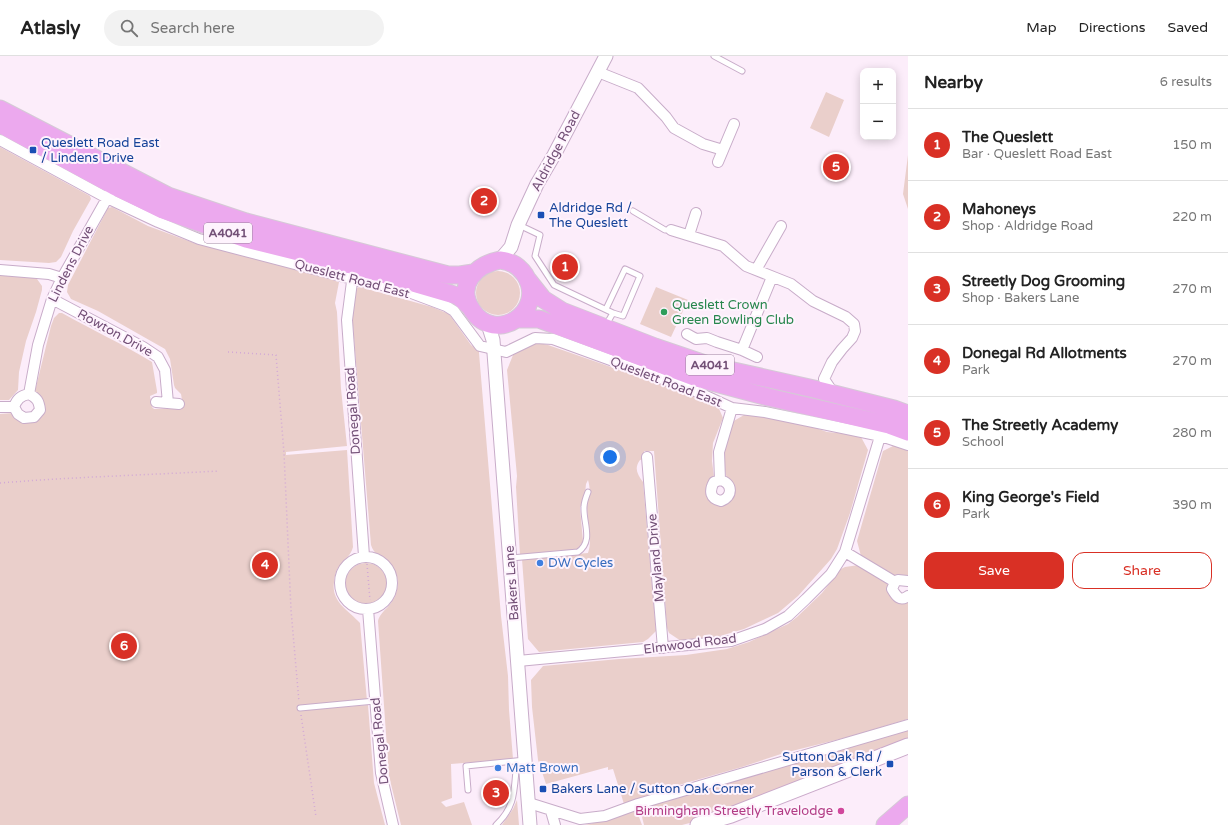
<!DOCTYPE html>
<html lang="en">
<head>
<meta charset="utf-8">
<style>
	body { margin:0; font-family:"Varela Round",sans-serif; background:#f2f2f2; color:#222 }
	.controls { position:absolute; right:12px; top:12px; display:grid; overflow:hidden; border-radius:8px; box-shadow:0 2px 10px #0003 }
	.controls button { width:36px; height:36px; display:grid; place-items:center; padding:0; border:0; border-bottom:1px solid #e0e0e0; background:#fff; color:#222; font:20px sans-serif }
	.you { position:absolute; left:610px; top:401px; width:14px; height:14px; margin:-10px; border:3px solid #fff; border-radius:50%; background:#1a73e8; box-shadow:0 0 0 6px #1a73e833 }
	.badge { display:grid; place-items:center; width:26px; height:26px; border-radius:50%; background:#d93025; color:#fff; font-size:13px; font-weight:700 }
	.pin { position:absolute; translate:-50% -50%; border:2px solid #fff; box-shadow:0 1px 4px #0006 }
	.list { margin:0; padding:0; list-style:none }
	h2 { display:flex; justify-content:space-between; align-items:center; height:52px; margin:0; padding:0 16px; font-size:17px }
	h2 small { font-size:13px; font-weight:400; color:#767676 }
	.list li { display:grid; grid-template-columns:26px 1fr auto; gap:12px; align-items:center; box-sizing:border-box; height:72px; padding:0 16px; border-top:1px solid #e0e0e0 }
	.list b { display:block; font-size:15px; white-space:nowrap }
	.list p { margin:0; font-size:13px; white-space:nowrap; color:#767676 }
	.list em { font-size:13px; font-style:normal; color:#767676 }
	.actions { display:flex; gap:8px; padding:12px 16px }
	.actions a { flex:1; padding:9px 0; border:1px solid #d93025; border-radius:12px; text-align:center; font-size:14px; color:#d93025 }
	.actions .main { background:#d93025; color:#fff }
	.icon { flex:none; width:22px; height:22px; fill:none; stroke:currentColor; stroke-width:2; stroke-linecap:round; stroke-linejoin:round }
	.map { position:relative; flex:none; width:908px; height:769px; overflow:hidden }
	header { display:flex; align-items:center; gap:24px; box-sizing:border-box; height:56px; padding:0 20px; background:#fff; border-bottom:1px solid #e0e0e0 }
	header strong { font-size:19px }
	nav { display:flex; gap:22px; margin-inline-start:auto; font-size:14px }
	.search { width:280px; height:36px; background:#f2f2f2; display:flex; align-items:center; gap:10px; box-sizing:border-box; padding:0 14px; border-radius:22px; color:#767676; font-size:15px }
	main { display:flex }
	aside { flex:1; background:#fff }
	.map>svg:first-child { display:block }
	.green { fill:#eacfcb }
	.lines { fill:none; stroke-linecap:round; stroke-linejoin:round }
	.service-casing { stroke:#c8acc9; stroke-width:7 }
	.minor-casing { stroke:#c8acc9; stroke-width:12 }
	.tertiary-casing { stroke:#c8acc9; stroke-width:15 }
	.secondary-casing { stroke:#caa9ca; stroke-width:17 }
	.trunk-casing { stroke:#d5cad6; stroke-width:19 }
	.path { stroke:#d2a8d6; stroke-width:1.5; stroke-dasharray:1 3; stroke-linecap:butt }
	.service { stroke:#fff; stroke-width:5 }
	.minor { stroke:#fff; stroke-width:10 }
	.tertiary { stroke:#fff; stroke-width:13 }
	.secondary { stroke:#fff; stroke-width:15 }
	.trunk { stroke:#eca9ee; stroke-width:17 }
	.transit-dot { fill:#1a4fb4; stroke:#fef3fd; stroke-width:1.5 }
	.leisure-dot { fill:#2e9e5b; stroke:#fef3fd; stroke-width:1.5 }
	.shop-dot { fill:#3f7fe0; stroke:#fef3fd; stroke-width:1.5 }
	.hotel-dot { fill:#d1479c; stroke:#fef3fd; stroke-width:1.5 }
	.labels { text-anchor:middle; dominant-baseline:central; stroke-width:4; stroke-linejoin:round; paint-order:stroke }
	.shield { fill:#fef3fd; stroke:#9d819f; stroke-width:1 }
	.shield-label { font-size:12px; font-weight:bold; fill:#735077 }
	.transit-label { font-size:13px; fill:#164399; stroke:#fef3fd; text-anchor:start }
	.street-label { font-size:13px; fill:#735077; stroke:#fef3fd }
	.leisure-label { font-size:13px; fill:#27864d; stroke:#fef3fd; text-anchor:start }
	.shop-label { font-size:13px; fill:#366cbe; stroke:#fef3fd; text-anchor:start }
	.hotel-label { font-size:13px; fill:#b23c85; stroke:#fef3fd; text-anchor:end }
</style>
</head>
<body>
<header>
<strong>Atlasly</strong>
<div class="search"><svg class="icon" aria-label="search" viewBox="0 0 24 24"><circle cx="10" cy="10" r="6"/><path d="M15 15l6 6"/></svg>Search here</div>
<nav><a>Map</a><a>Directions</a><a>Saved</a></nav>
</header>
<main>
<div class="map">
<svg width="908" height="769" viewBox="0 0 908 769">
	<rect width="100%" height="100%" fill="#fcedfa"/>
	<path class="green" d="M826,36l18,8 -15,37 -19,-9z
		M0,91l90,49 1,3 -18,32 -12,26 -5,5 -7,1 -49,-3z
		M908,99v54l-5,-15z
		M112,151l36,19 46,17 124,32 21,7 -4,21 2,9 4,77 6,57 -61,6v3l61,-5 6,97c-2,9 -9,12 -14,20 -4,4 -4,10 -5,15 -3,20 14,28 26,41l7,78 -62,9 63,-5 6,78 11,42h-385v-411l13,-1 4,7 7,3 13,-4 -2,-28 16,-65 3,-8 5,-5h3c30,17 61,31 90,49l5,29v2l-7,3 2,11 2,2 19,-1 7,1 3,-3 -2,-12 -6,-6 -1,-3 -4,-26 -5,-10 -67,-38 -27,-12 -4,-7 1,-7 40,-77z
		M476 237a22 22 0 1 1 44 0a22 22 0 1 1-44 0Z
		M0,218l31,3 6,2 5,7v4l-6,22 -10,29 -7,31 -1,18 -9,10h-9z
		M360,231l72,20 17,7 22,31 8,6v2l22,263 7,60 1,34 4,49 -62,5 1,34 -11,4 5,5 18,-5 8,23h-71l-12,-49 -11,-155c3,-11 14,-14 18,-28 9,-29 -19,-29 -25,-48l-20,-244 5,-13z
		M656,231l32,13 -17,37 -31,-13z
		M535,286l13,3 169,59 6,14 -10,25 -1,18 2,16 -2,25c11,8 24,-1 22,-14 -1,-6 -4,-6 -7,-10 -2,-4 -4,-24 -3,-28 1,-9 5,-19 8,-28l12,-7 26,3 43,9 14,5 22,2 12,3 7,13 -18,63 -13,36 -6,10 -33,37 -20,17 -34,16 -24,7 -39,5 -12,-8 -2,-5 -13,-177h-10v8l-4,1c-6,8 -3,14 3,22l13,149 -8,8 -5,3 -104,10 -11,-13 -6,-80 66,-6c5,-14 -1,-31 -1,-45 0,-12 5,-14 1,-28l-2,4 -1,10 -5,14 3,33 -6,9 -57,5 -4,-68 1,-11 -10,-106 6,-15z
		M895,389l13,4v128l-13,-1 -34,-20 -4,-15 26,-90z
		M345 528a21 21 0 1 1 42 0a21 21 0 1 1-42 0Z
		M859,509l33,20 16,17v117l-56,17 -68,17 -42,14 -77,22 -41,15 -11,-35 -5,1v-3l-62,17 -8,-24 -6,-53 -1,-27 12,-14 76,-7 67,-4 41,-6 22,-7 39,-18 9,-7 25,-24 19,-24 4,-2z
		M908,672v13l-203,78 -23,6h-38l-4,-16z
		M517,744l2,25h-17l11,-16z
		M636,753l6,16h-58l6,-1z"/>
	<g class="lines">
		<g class="service-casing">
			<path id="service" d="M714,0l28,15
				M633,155l32,19h6
				M519,169l21,10 -5,21 19,29 59,28 -7,12
				M606,253l19,-40 15,7 -17,40 -10,-3
				M511,502l67,-6c16,-11 5,-29 6,-45 0,-5 2,-10 4,-15
				M300,652l75,-7
				M468,734l-2,-24 59,-6
				M496,769c18,-17 18,-31 20,-55l9,-3"/>
		</g>
		<g class="minor-casing">
			<path id="minor" d="M598,16l40,16 28,29 8,11 29,16 20,6
				M0,84l107,58 51,24 41,17 153,40 46,9 48,18 8,5 26,35 26,6 29,-14 18,1 140,51 39,18 33,4 116,24 27,9
				M718,106l16,-38
				M671,174l52,16 23,20 45,18 22,17 33,16 8,7 1,7 -3,7 -10,11 -10,13 -8,17 10,15
				M689,179l7,-22
				M0,214l49,4 13,4
				M756,214l25,-44
				M353,218l-6,46 17,236
				M52,243l91,48 15,10 7,13 3,33
				M687,278l9,5 11,-1 10,4 25,8 15,7
				M742,294l30,-73
				M29,338c-9,2 -12,5 -15,13l4,7 6,4 10,-1 6,-7c-1,-9 -3,-12 -11,-16l9,-49 14,-46 10,-21 48,-85
				M156,346l23,2
				M0,351h14
				M647,401l16,191
				M720,424l-6,2c-5,9 -4,17 7,19 12,-4 12,-18 -1,-21l-1,-28 13,-44
				M845,496l50,30
				M340 527a26 26 0 1 1 52 0a26 26 0 1 1-52 0Z
				M908,525l-10,-1 -3,2 -3,7c4,7 8,13 16,7
				M368,553l13,164 12,52
				M518,605l213,-20 34,-12 23,-13 18,-17 25,-25 14,-22 37,-122
				M529,747l51,16 25,-3 33,-12 270,-79
				M551,755l4,14"/>
		</g>
		<g class="tertiary-casing">
			<path id="tertiary" d="M500,204l11,-13 7,-22 19,-41 17,-29 52,-99
				M488,268l5,16 37,485"/>
		</g>
		<g class="secondary-casing">
			<path id="secondary" d="M698,769l33,-10 177,-69"/>
		</g>
		<g class="trunk-casing">
			<path id="trunk" d="M0,53l168,87 78,26 202,53h12l13,-2
				M0,68l114,62 49,24 83,29 109,27 103,30 11,10
				M500,204c11,1 19,6 25,15 23,36 -30,71 -53,35 -17,-25 4,-45 28,-50z
				M528,224l15,19 19,12 93,36 56,19 103,23 80,20 14,5
				M518,263h21l158,59 71,19 121,28 19,7
				M885,769l23,-20"/>
		</g>
		<path class="path" d="M228,296l48,3 8,98 7,157 8,92
			M0,427c73,-6 146,-8 219,-12
			M367,508l3,36
			M301,659l15,102"/>
		<use href="#service" class="service"/>
		<use href="#minor" class="minor"/>
		<use href="#tertiary" class="tertiary"/>
		<use href="#secondary" class="secondary"/>
		<use href="#trunk" class="trunk"/>
	</g>
	<g class="transit-dot">
		<rect x="29" y="90" width="8" height="8" rx="2"/>
		<rect x="537" y="155" width="8" height="8" rx="2"/>
		<rect x="886" y="704" width="8" height="8" rx="2"/>
		<rect x="539" y="729" width="8" height="8" rx="2"/>
	</g>
	<circle class="leisure-dot" cx="664" cy="256" r="4"/>
	<g class="shop-dot">
		<circle cx="540" cy="507" r="4"/>
		<circle cx="498" cy="712" r="4"/>
	</g>
	<circle class="hotel-dot" cx="841" cy="755" r="4"/>
	<g class="labels">
		<g class="shield">
			<rect x="204" y="167" width="48" height="20" rx="3"/>
			<rect x="686" y="299" width="48" height="20" rx="3"/>
		</g>
		<g class="shield-label">
			<text x="228" y="177">A4041</text>
			<text x="710" y="309">A4041</text>
		</g>
		<g class="transit-label">
			<text x="41" y="87">Queslett Road East<tspan x="41" dy="15">/ Lindens Drive</tspan></text>
			<text x="549" y="152">Aldridge Rd /<tspan x="549" dy="15">The Queslett</tspan></text>
			<text x="882" y="701" text-anchor="end">Sutton Oak Rd /<tspan x="882" dy="15">Parson &amp; Clerk</tspan></text>
			<text x="551" y="733">Bakers Lane / Sutton Oak Corner</text>
		</g>
		<g class="street-label">
			<text transform="translate(556 95) rotate(-62)">Aldridge Road</text>
			<text transform="translate(71 208) rotate(-63)">Lindens Drive</text>
			<text transform="translate(352 223) rotate(15)">Queslett Road East</text>
			<text transform="translate(115 277) rotate(29)">Rowton Drive</text>
			<text transform="translate(666 326) rotate(21)">Queslett Road East</text>
			<text transform="translate(353 355) rotate(-94)">Donegal Road</text>
			<text transform="translate(656 502) rotate(-95)">Mayland Drive</text>
			<text transform="translate(512 527) rotate(-94)">Bakers Lane</text>
			<text transform="translate(690 588) rotate(-7)">Elmwood Road</text>
			<text transform="translate(380 685) rotate(-96)">Donegal Road</text>
		</g>
		<g class="leisure-label">
			<text x="672" y="249">Queslett Crown<tspan x="672" dy="15">Green Bowling Club</tspan></text>
		</g>
		<g class="shop-label">
			<text x="548" y="507">DW Cycles</text>
			<text x="506" y="712">Matt Brown</text>
		</g>
		<g class="hotel-label">
			<text x="833" y="755">Birmingham Streetly Travelodge</text>
		</g>
	</g>
</svg>
<div class="controls">
<button>+</button>
<button>−</button>
</div>
<div class="you"></div>
<div class="pin badge" style="left:565px;top:211px">1</div>
<div class="pin badge" style="left:484px;top:145px">2</div>
<div class="pin badge" style="left:496px;top:737px">3</div>
<div class="pin badge" style="left:265px;top:509px">4</div>
<div class="pin badge" style="left:836px;top:111px">5</div>
<div class="pin badge" style="left:124px;top:590px">6</div>
</div>
<aside>
<h2>Nearby<small>6 results</small></h2>
<ul class="list">
<li><span class="badge">1</span><div><b>The Queslett</b><p>Bar · Queslett Road East</p></div><em>150 m</em></li>
<li><span class="badge">2</span><div><b>Mahoneys</b><p>Shop · Aldridge Road</p></div><em>220 m</em></li>
<li><span class="badge">3</span><div><b>Streetly Dog Grooming</b><p>Shop · Bakers Lane</p></div><em>270 m</em></li>
<li><span class="badge">4</span><div><b>Donegal Rd Allotments</b><p>Park</p></div><em>270 m</em></li>
<li><span class="badge">5</span><div><b>The Streetly Academy</b><p>School</p></div><em>280 m</em></li>
<li><span class="badge">6</span><div><b>King George's Field</b><p>Park</p></div><em>390 m</em></li>
</ul>
<div class="actions"><a class="main">Save</a><a>Share</a></div>
</aside>
</main>
</body>
</html>
